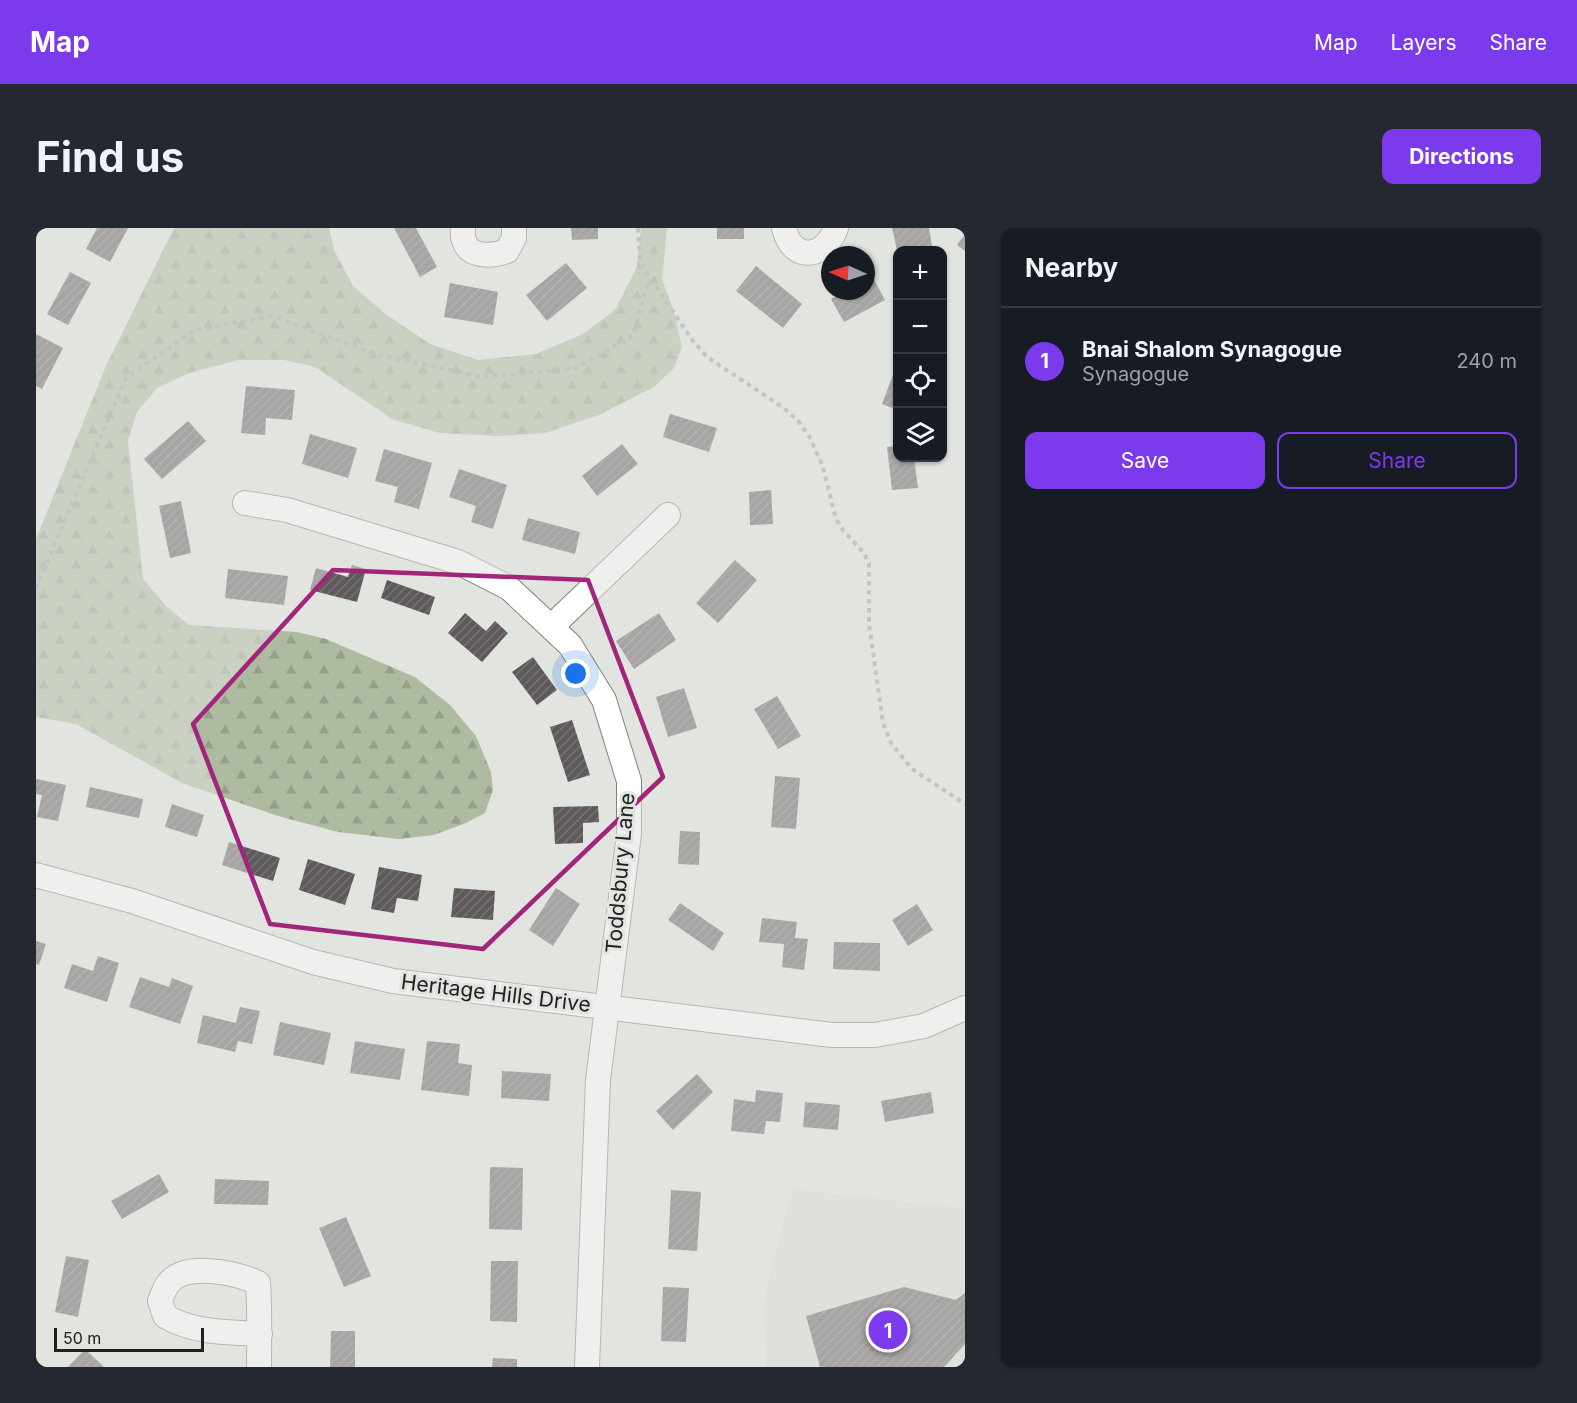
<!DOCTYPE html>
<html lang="en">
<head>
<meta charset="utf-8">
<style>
	body { margin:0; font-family:Inter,sans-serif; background:#242831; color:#f1f3f6 }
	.controls { position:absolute; right:18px; top:18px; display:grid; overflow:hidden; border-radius:12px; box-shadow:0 2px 4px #0004 }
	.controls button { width:54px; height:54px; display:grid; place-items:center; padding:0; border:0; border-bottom:2px solid #363941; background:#171b24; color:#f1f3f6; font:30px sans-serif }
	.compass { position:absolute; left:785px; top:18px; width:54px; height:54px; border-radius:50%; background:#171b24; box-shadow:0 2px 4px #0004; rotate:273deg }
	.scale { position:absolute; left:18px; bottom:15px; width:150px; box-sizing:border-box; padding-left:6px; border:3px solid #20211f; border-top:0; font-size:16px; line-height:21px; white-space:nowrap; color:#20211f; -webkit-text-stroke:4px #e2e4e0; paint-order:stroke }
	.you { position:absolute; left:540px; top:446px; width:21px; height:21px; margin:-15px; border:4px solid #fff; border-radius:50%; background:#1a73e8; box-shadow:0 0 0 9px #1a73e833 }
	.badge { display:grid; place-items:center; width:39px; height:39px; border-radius:50%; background:#7c3aed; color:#fff; font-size:20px; font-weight:700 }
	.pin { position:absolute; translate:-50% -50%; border:3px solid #fff; box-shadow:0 2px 6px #0006 }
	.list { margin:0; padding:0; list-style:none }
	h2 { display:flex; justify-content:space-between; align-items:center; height:78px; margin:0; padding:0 24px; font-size:26px }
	h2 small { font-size:20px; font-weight:400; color:#9ea1a6 }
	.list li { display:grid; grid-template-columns:39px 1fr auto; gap:18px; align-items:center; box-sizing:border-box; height:108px; padding:0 24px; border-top:2px solid #363941 }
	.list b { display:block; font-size:22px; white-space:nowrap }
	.list p { margin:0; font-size:20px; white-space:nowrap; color:#9ea1a6 }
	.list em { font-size:20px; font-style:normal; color:#9ea1a6 }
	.actions { display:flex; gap:12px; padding:18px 24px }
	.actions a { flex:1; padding:14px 0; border:2px solid #7c3aed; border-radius:12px; text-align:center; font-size:21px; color:#7c3aed }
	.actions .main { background:#7c3aed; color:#fff }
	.icon { flex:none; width:33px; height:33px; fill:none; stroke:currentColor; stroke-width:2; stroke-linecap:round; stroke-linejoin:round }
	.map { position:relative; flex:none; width:929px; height:1139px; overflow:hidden; border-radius:12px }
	header { display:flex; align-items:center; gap:36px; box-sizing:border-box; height:84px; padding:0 30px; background:#7c3aed; color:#fff }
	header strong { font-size:28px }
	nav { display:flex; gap:33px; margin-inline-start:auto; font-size:21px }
	.intro { display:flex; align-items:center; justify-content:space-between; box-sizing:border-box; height:144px; padding:0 36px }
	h1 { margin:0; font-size:42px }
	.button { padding:15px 27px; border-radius:12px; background:#7c3aed; color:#fff; font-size:21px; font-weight:700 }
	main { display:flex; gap:36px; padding:0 36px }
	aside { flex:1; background:#171b24; border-radius:12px; box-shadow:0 2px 4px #0004 }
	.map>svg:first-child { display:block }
	.built { fill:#d7ddd1 }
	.forest { fill:url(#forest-firs) }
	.building { fill:url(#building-hatch) }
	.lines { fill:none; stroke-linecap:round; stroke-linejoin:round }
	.street-casing { stroke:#80827e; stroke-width:26 }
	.path { stroke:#9d9f9c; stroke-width:4; stroke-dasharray:4.5 4.5; stroke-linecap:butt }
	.street { stroke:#fff; stroke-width:24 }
	.marked { fill:none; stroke:#a1267b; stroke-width:4.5; stroke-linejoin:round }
	.labels { text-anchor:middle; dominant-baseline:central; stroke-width:6; stroke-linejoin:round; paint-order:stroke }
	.street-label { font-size:21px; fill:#20211f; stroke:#e2e4e0 }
</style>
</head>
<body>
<header>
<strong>Map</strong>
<nav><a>Map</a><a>Layers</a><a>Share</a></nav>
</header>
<div class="intro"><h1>Find us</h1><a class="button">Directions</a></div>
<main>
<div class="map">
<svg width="929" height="1139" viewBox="0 0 929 1139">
	<defs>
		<pattern id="forest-firs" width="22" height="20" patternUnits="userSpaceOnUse" patternTransform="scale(1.5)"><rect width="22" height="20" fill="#aebba1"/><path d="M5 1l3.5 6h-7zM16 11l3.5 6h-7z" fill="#95a08a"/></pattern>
		<pattern id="building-hatch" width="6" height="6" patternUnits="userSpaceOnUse" patternTransform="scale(1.5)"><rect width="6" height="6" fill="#5e5a5c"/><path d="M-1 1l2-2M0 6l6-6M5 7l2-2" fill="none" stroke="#767274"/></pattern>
	</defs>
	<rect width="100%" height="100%" fill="#e2e4e0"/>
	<path class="built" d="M757,961l172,19v159h-198l-3,-61 8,-44z"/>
	<path class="forest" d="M138,0h155l5,22 19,36 34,29 43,29 48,16 58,-6 47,-20 32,-24 22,-43 4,-39h26l-5,51 11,30 9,38 -8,21 -20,19 -55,28 -54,18 -48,3 -57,-3 -46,-13 -79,-53 -31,-7h-45l-50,13 -32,15 -20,24 -9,29 15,138 24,28 22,18 108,7 29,7 89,38 35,28 26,31 15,36 2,18 -8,23 -19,10 -32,12 -35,4 -61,-7 -60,-16 -96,-33 -106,-59 -40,-7v-178l70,-173z"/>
	<path class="building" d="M61,0h31l-18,34 -24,-13z
		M358,0h22l21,39 -17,10z
		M535,0h27v11l-26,1z
		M681,0h27v11h-27z
		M856,0h37l3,18 -22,4h-13z
		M929,6v17l-8,-6z
		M530,35l21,25 -40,33 -21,-26z
		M720,38l46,38 -19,24 -47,-37z
		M34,44l21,11 -23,42 -21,-11z
		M836,48l13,24 -41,22 -13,-23 14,-8h21v-12z
		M414,55l48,9 -5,33 -49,-8z
		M0,106l27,14 -21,41 -6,-3z
		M861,136v46l-15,-6z
		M210,158l49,4 -3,30 -26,-2 -1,17 -24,-2z
		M634,186l47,14 -8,24 -46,-15z
		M152,193l18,20 -44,38 -18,-20z
		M274,206l47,14 -9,30 -46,-14z
		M586,216l16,20 -41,32 -15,-20z
		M861,218v12h17l4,30 -26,2 -5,-43z
		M348,221l48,14 -13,46 -25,-7 4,-15 -23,-6z
		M423,241l48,16 -14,44 -22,-7 5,-16 -27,-9z
		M735,262l2,34 -23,1 -1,-33z
		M145,273l10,52 -21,5 -11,-52z
		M492,290l52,14 -5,22 -53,-14z
		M699,332l22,20 -39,43 -22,-20z
		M316,337l14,4 -9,33 -47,-12 6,-22 32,9z
		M192,341l60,7 -4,29 -59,-7z
		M351,352l48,17 -6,18 -48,-17z
		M429,385l21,18 9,-10 13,12 -26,29 -34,-29z
		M623,385l17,27 -42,29 -18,-28z
		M497,429l24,33 -20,15 -25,-33z
		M648,460l13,40 -29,9 -12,-40z
		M741,468l24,40 -23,13 -24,-40z
		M536,492l18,55 -22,7 -18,-55z
		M739,548l25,2 -4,51 -25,-2z
		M0,551l30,6 -8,36 -21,-4 5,-22 -6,-1z
		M54,559l53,12 -4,19 -53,-11z
		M136,576l32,11 -7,22 -32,-10z
		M562,578l1,16 -16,1v20l-28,1 -2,-37z
		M644,603l20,1 -1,33 -21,-1z
		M193,614l51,16 -7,23 -51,-16z
		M272,631l47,15 -10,31 -46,-15z
		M343,639l43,8 -4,26 -21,-3 -3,15 -23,-4z
		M418,660l41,3 -2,29 -42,-3z
		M520,660l24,16 -27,42 -24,-16z
		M644,675l44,30 -11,18 -45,-31z
		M881,676l16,26 -25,16 -16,-26z
		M726,690l35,4 -2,16 13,1 -4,31 -22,-3 2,-23 -25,-2z
		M0,713l10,3 -7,21 -3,-1z
		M798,714l46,1v28l-47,-2z
		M62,728l21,7 -12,39 -43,-14 8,-24 21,7z
		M104,749l29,10 3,-9 21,8 -13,38 -51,-17z
		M204,779l20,4 -8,33 -14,-3 -3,11 -38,-9 6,-28 33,8z
		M244,794l51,11 -7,32 -51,-10z
		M319,813l50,8 -5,31 -50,-7z
		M391,813l33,3 -2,19 14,2 -3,31 -48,-6z
		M466,843l49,3 -2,27 -48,-3z
		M661,846l16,18 -40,38 -17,-19z
		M720,862l27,3 -3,29 -14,-1 -2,13 -33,-3 3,-32 21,3z
		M895,864l3,21 -49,9 -4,-21z
		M769,874l35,3 -2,25 -35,-3z
		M454,939l33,1 -1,62 -33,-1z
		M123,946l10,18 -47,27 -11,-18z
		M179,951l54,2 -1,24 -54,-1z
		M635,962l30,2 -4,59 -29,-2z
		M310,989l25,59 -27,11 -25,-59z
		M30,1028l23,4 -11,57 -23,-5z
		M455,1033h27l-1,61 -27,-1z
		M627,1059l26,1 -3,54 -25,-1z
		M868,1059l52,13 9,-7v51l-21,23h-124l-14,-51z
		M295,1103h24v36h-25z
		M49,1121l19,18h-36z
		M457,1130l24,1v8h-25z"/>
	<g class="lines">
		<g class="street-casing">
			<path id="street" d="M427,0c-3,29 24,30 44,23l7,-13v-10
				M748,0c8,35 41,31 52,0
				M209,275l42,7 171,52 51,26 61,57 34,55 25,81v53l-31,246 -11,287
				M516,398l116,-111
				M0,647l96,26 181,61 80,19 439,54h43l49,-9 41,-18
				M223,1139c0,-28 1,-56 -1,-84 -22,-10 -73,-22 -90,1 -4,5 -6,12 -8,17l5,15c28,17 62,16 95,18"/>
		</g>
		<path class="path" d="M602,0l2,29 4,12 49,72 14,16 77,51 15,14 10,14 13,28 14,55 7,11 21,23 5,11v60l14,99 8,20 21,26 53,35
			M0,360l90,-210 69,-48 78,-14 102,38 107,23 94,-9 57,-33 16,-56"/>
		<use href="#street" class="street"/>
	</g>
	<path d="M0 0H929V1139H0ZM297,342l255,10 75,197 -180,172 -213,-25 -77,-200z" fill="#e2e4e0" fill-opacity=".55" fill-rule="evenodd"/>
	<path class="marked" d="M297,342l255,10 75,197 -180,172 -213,-25 -77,-200z"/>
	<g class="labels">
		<g class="street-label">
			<text transform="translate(584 645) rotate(-85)">Toddsbury Lane</text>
			<text transform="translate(460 765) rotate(7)">Heritage Hills Drive</text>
		</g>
	</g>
</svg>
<div class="controls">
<button>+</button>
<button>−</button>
<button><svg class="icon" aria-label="locate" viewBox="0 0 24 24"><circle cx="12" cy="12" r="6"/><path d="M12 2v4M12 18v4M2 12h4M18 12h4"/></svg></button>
<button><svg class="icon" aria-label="layers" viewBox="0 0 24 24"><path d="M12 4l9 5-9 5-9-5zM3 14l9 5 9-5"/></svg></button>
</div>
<svg class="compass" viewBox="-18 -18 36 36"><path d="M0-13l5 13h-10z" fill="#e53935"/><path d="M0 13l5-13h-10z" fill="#9ea1a6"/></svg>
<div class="scale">50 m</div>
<div class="you"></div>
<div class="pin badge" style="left:852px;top:1102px">1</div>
</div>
<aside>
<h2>Nearby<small></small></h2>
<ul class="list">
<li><span class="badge">1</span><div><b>Bnai Shalom Synagogue</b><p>Synagogue</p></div><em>240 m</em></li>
</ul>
<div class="actions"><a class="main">Save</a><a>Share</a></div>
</aside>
</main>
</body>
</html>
